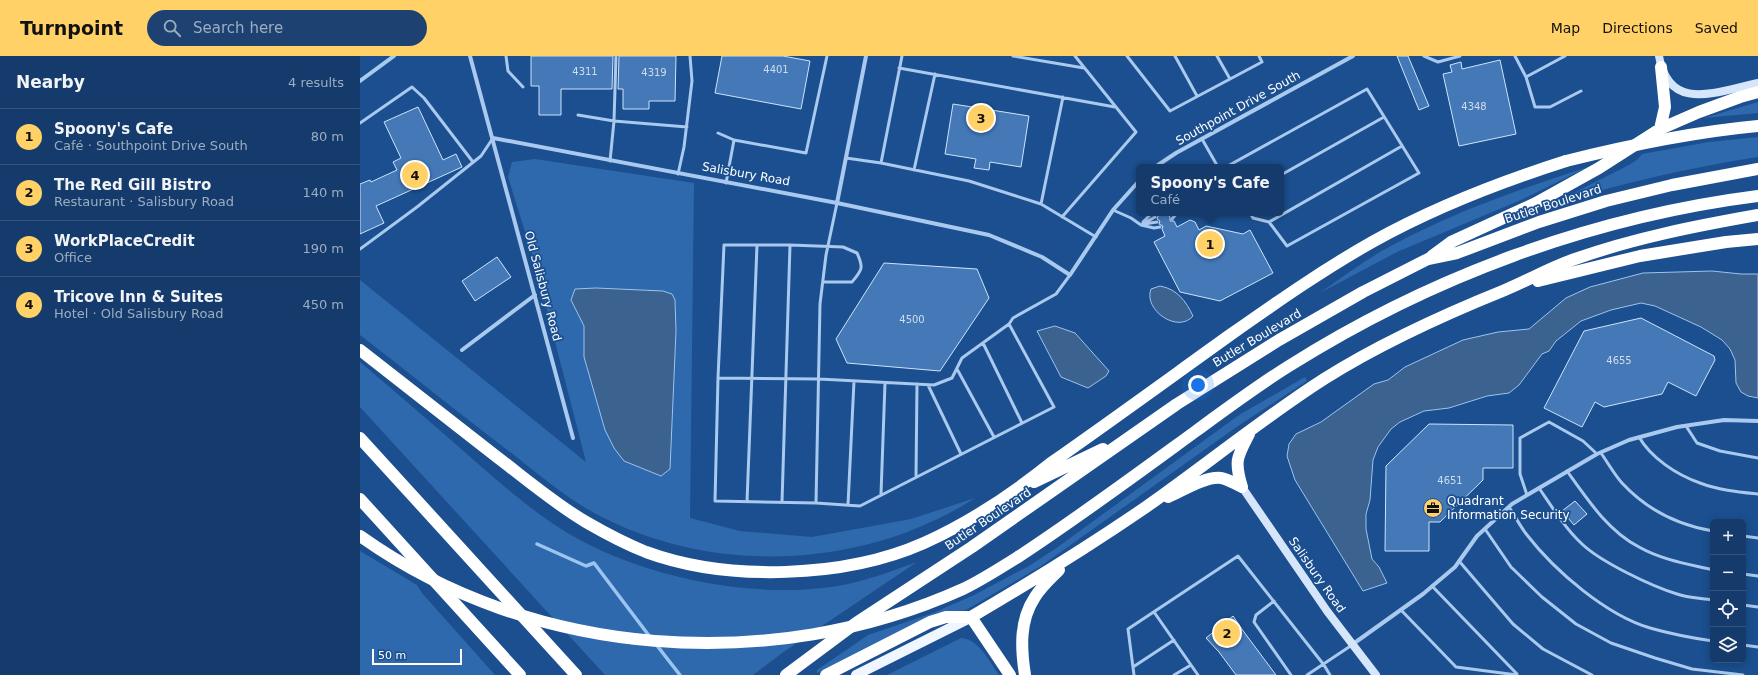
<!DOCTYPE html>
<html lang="en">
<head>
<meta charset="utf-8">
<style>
	body { margin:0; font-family:"DejaVu Sans",sans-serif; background:#1d4271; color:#f1f3f6 }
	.controls { position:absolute; right:12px; bottom:12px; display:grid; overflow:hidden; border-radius:6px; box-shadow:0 2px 10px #0003 }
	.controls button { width:36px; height:36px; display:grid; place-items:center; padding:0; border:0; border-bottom:1px solid #33557e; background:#143b6b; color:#f1f3f6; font:20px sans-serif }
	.scale { position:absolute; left:12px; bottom:10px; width:90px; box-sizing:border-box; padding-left:4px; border:2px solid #fff; border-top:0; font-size:11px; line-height:14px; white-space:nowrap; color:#fff; -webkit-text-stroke:3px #1b4f8f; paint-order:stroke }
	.you { position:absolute; left:838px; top:329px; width:14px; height:14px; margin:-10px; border:3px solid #fff; border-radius:50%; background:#1a73e8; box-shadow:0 0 0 6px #1a73e833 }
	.badge { display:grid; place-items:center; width:26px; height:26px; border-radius:50%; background:#ffd166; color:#111; font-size:13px; font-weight:700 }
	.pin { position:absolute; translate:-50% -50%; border:2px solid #fff; box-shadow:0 1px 4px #0006 }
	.popup { position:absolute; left:776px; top:108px; width:148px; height:52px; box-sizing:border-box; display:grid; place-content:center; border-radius:6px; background:#143b6b; filter:drop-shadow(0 1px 3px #0005); font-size:13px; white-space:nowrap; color:#9dadc1 }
	.popup b { font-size:15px; color:#f1f3f6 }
	.popup::after { content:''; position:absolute; left:50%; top:100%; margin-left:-8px; border:8px solid transparent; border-top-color:#143b6b }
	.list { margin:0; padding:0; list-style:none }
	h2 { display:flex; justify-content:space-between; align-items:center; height:52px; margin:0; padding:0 16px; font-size:17px }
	h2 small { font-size:13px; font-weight:400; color:#9dadc1 }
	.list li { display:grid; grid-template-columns:26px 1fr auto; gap:12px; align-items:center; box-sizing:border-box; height:56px; padding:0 16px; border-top:1px solid #33557e }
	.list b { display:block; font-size:15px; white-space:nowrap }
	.list p { margin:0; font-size:13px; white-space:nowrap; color:#9dadc1 }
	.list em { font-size:13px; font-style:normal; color:#9dadc1 }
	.icon { flex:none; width:22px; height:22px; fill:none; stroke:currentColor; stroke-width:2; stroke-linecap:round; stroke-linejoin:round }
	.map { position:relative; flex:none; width:1398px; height:619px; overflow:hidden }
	header { display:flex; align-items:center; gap:24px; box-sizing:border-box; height:56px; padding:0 20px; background:#ffd166; color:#111 }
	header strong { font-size:19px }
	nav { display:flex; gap:22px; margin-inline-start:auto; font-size:14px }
	.search { width:280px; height:36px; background:#1d4271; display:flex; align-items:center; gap:10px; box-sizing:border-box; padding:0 14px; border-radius:22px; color:#9dadc1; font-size:15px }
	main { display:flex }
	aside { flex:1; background:#143b6b }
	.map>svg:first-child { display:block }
	.green { fill:#2e69ad; fill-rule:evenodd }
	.water { fill:#3c6290; stroke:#9cc4f0 }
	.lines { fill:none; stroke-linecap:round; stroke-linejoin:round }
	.stream { stroke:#9cc4f0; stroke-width:3.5 }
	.building { fill:#4478b7; stroke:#cfe3fa }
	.lane { stroke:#a9c9ee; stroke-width:3 }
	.street { stroke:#a9c9ee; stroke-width:4 }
	.secondary { stroke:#d6e6fa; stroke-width:8 }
	.primary { stroke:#f0f6ff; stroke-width:10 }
	.highway { stroke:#fff; stroke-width:12 }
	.highway-bridge { stroke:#fff; stroke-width:12 }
	.labels { text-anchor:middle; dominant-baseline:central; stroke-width:3.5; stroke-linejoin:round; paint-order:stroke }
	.number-label { font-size:10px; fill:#d0dded }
	.street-label { font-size:12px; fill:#fff; stroke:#1b4f8f }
	.poi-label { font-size:12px; fill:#fff; stroke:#1b4f8f; text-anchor:start }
</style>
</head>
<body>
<header>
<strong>Turnpoint</strong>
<div class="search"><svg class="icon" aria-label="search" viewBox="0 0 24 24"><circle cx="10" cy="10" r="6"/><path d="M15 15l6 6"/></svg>Search here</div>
<nav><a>Map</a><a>Directions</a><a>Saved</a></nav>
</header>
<main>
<aside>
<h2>Nearby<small>4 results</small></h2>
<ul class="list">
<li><span class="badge">1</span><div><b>Spoony's Cafe</b><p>Café · Southpoint Drive South</p></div><em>80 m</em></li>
<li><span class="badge">2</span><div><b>The Red Gill Bistro</b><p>Restaurant · Salisbury Road</p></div><em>140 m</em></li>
<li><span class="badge">3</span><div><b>WorkPlaceCredit</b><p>Office</p></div><em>190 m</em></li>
<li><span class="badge">4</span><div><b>Tricove Inn &amp; Suites</b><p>Hotel · Old Salisbury Road</p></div><em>450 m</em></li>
</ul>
</aside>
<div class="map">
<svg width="1398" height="619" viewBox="0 0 1398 619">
	<rect width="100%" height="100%" fill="#1b4f8f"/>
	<path class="green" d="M1398,46v11l-54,5z
		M1398,81v20c-71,11 -139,27 -208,48l79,-40 9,-6 4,-5 67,-12z
		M175,103l159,24 -4,335 50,13 72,6 99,-18 64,-21c-108,70 -258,78 -373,19 -32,-16 -60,-40 -88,-62 -52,-39 -102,-80 -154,-120v-55l226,182 -51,-198 -27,-87 4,-15zM236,232l67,3 9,3 3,6 1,31 -6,137 -9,8 -47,-28 -9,-18 -21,-73v-31l-9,-37z
		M1228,111l-67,33 -124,52 -77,41c23,-16 46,-34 71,-47 63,-34 129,-57 197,-79z
		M0,306c33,28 66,56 99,85 31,27 61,55 96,78 76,51 202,78 293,59 23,-5 47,-14 69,-22l-132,89 -32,24h-148l-245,-268z
		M945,321l2,4 -69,45 -197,140 -75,44 -30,3 -114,58 -5,2v-3l51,-35 65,-22 41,-18 55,-29 26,-17 184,-134z
		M0,495l57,34 5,8 73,82h-135z
		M601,582c18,1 28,23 38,37h-112z"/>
	<path class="water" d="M1352,215l29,3h17v124l-10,-2 -7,-4 -5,-9 -1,-23 -5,-11 -8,-9 -21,-13 -46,-21 -14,-3 -30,7 -30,11 -25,20 -7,10 -7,3 -23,31 -10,8 -22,3 -38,12 -25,3 -24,11 -9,7 -13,18 -5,13 -3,40 -4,14v15l6,30 7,8 8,16 -24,8 -68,-111 -8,-24 2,-12 7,-10 25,-12 53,-38 14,-4 17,-13 58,-27 35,-8 31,-3 37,-31 24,-11 53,-14z
		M800,230c17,3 26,15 33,30 -15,18 -50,-6 -42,-27z
		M236,232l67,3 9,3 3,6 1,31 -6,138 -9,7 -37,-15 -10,-13 -9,-18 -21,-73v-31l-13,-26 4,-11z
		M695,270l20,7 34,38 -3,5 -18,12 -27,-11 -24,-46z"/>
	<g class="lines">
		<path class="stream" d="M177,488l49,22 8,-3 56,74
			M295,587l25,32"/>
	</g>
	<path class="building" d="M171,0h82l-1,33h-51v26h-22v-29h-8z
		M259,0h57l-1,45h-26v8h-26v-20h-5z
		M362,0h61l27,5 -9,48 -86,-16z
		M1037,0h11l21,50 -10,4z
		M1140,4l16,74 -57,12 -16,-72 9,-2 -2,-7 11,-3 1,7z
		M593,48l76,12 -8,51 -31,-5 -1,8 -15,-2 2,-9 -31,-5z
		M58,51l25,53 13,-6 6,13 -86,39 8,17 -24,11v-50l10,-4 1,2 26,-12 -4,-8 8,-4 -17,-36z
		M795,157h12l3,4v4h4l3,6 13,-7 5,2 4,8 7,-4 37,8 7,-4 23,43 -53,28 -40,-9 -26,-50 11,-6 -3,-7 1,-3 -4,-2 1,-3 -3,-2 1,-3z
		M137,201l14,20 -36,24 -13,-20z
		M524,207l93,6 12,29 -49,73 -93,-8 -11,-24z
		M1281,262l73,38 1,4 -19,36 -28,-14 -6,12 -58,13 -9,-5 -13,25 -38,-19 40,-77z
		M1069,368l84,1v43h-30v12l-43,42h-11v29h-44l1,-85z
		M1215,445l12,13 -13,11 -12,-14z
		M873,560l11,16 32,43h-40l-17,-23 -13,-14z"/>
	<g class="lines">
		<path class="lane" d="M146,0l2,15 15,16
			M653,0l71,12
			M767,0l43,55 92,-49 -3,-6
			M815,0l22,40
			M857,0l13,23
			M1064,0l14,6 22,-6
			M1155,0l11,21
			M1205,0l-39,21 9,30h15l31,-16
			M539,12l216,39
			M218,59l36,6 73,6
			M0,67l52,-36 12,11 49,64
			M358,77l16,7
			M842,83l16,28
			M486,102l35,5 88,18 72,23 55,33
			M250,105l4,-40 2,-65
			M521,107l21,-107
			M866,111l141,-78 52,84 -132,73 -18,-24 -16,-4 -3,-5
			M554,114l21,-96
			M318,118l6,-27 8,-66 -2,-25
			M921,119l103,-58
			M366,127l8,-43 72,13 21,-97
			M681,148l22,-107
			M753,154l18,8 10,7 14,-8
			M810,158l1,-1
			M702,161l74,-85 -61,-76
			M812,163l5,-6
			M783,166l9,-9
			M909,166l133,-76
			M784,168l13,-2
			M781,169l13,3 6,-1
			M397,189h-33l-6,133 -3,123 101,2 44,3 194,-99 -45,-83
			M430,189l53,2 14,6c7,15 5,17 -5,29h-29
			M0,193l57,-42 64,-51 12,-18
			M623,287l39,80
			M597,313l37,68
			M358,322l101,1 115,6 18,-7 10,-20 47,-34 4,-6 43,-24 14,-19
			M568,329l33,69
			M1326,370l11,17 23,8 38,7
			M1279,381c12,21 38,38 61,46 18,7 39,9 58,11
			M1241,397c7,10 13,21 21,30 25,27 55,42 91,48
			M1207,415c20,28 41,60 72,76 23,13 49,17 74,23
			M556,421l1,-93
			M1179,432c13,19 26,40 43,56 19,18 69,42 95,50 11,4 24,4 36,6
			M521,438l4,-111
			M1167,439l-7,-21v-36l29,-16 34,19 14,13
			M387,446l10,-257h33l-8,257
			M456,447l4,-199 6,-49 11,-52
			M488,449l6,-124
			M1149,451c6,9 11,19 18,28 28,36 79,80 123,93 21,6 42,10 63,13
			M1125,473l26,38 31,30 34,27 35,19 44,15 37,11 51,6
			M1383,480l15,2
			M1099,505l54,63 30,25 49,26
			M1383,518l15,2
			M1072,530l85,88
			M914,545l-18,14 -2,7 37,53
			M1383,549l15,2
			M1041,554l55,57 61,8
			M794,556l44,63
			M1383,589l15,2
			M773,611l41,-27
			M774,619l-6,-46 110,-73 86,109 6,10
			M814,619l17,-10
			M947,619l45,-30"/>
		<path class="street" d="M110,0l103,382
			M0,25l34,-25
			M133,82l344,65 152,32 53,22 28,18 43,-65 26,-29
			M795,111l21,-14 177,-97
			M477,147l29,-147
			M102,294l73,-55
			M993,588l70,-50 32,-27 22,-31 35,-32 85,-50 32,-14 48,-13 47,-7 34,1"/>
		<path class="secondary" d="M1299,0c10,58 59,35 99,27
			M882,431l85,124 49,64"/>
		<path class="primary" d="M496,619l114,-57"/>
		<path class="highway" d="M1300,73l5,-22 -4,-40
			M1072,200l19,-14 85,-39 63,-35 61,-39 39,-17 41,-15 18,-5
			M1178,225l102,-25 86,-14 32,-3
			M0,294c46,36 91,71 137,107 29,22 57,46 89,65 19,11 40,22 60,30 82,30 199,26 278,-9 47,-21 87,-48 127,-80 60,-42 119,-85 179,-128 47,-33 94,-66 144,-94 61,-34 126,-59 192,-80
			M0,382l216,237
			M674,426l69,-33
			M882,431c-8,-26 -5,-30 7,-53
			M808,441c14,-6 38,-21 53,-19 7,1 14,6 21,9
			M0,443l160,176
			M658,501c61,-40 119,-83 178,-126 30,-22 61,-45 93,-65 141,-89 303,-149 469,-170
			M611,561c60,-35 118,-71 175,-110 60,-42 117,-89 178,-128 57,-36 119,-64 181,-89 24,-10 46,-23 70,-31 59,-21 121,-33 183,-44
			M611,561l39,58
			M426,619l70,-52 116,-76 205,-143 102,-64 84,-48 65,-33 29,-6 82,-31 67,-21 66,-16 86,-16
			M466,619l104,-53 16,-5h25
			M665,619c-4,-26 -6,-54 10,-78 6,-10 16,-19 24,-27"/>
		<path class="highway-bridge" d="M1206,105c64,-16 127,-29 192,-35
			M0,480c172,123 413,139 603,53 19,-9 37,-21 55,-32"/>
	</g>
	<defs>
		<g id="office-disc" transform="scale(1)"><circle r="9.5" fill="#ffd166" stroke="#1b4f8f"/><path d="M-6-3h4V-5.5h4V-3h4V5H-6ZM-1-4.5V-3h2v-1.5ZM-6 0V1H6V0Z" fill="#111"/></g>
	</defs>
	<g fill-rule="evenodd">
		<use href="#office-disc" x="1073" y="452"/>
	</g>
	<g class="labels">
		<g class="number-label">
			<text x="416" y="13">4401</text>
			<text x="225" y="15">4311</text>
			<text x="294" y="16">4319</text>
			<text x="1114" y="50">4348</text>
			<text x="552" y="263">4500</text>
			<text x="1259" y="304">4655</text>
			<text x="1090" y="424">4651</text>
		</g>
		<g class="street-label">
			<text transform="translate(878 52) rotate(-29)">Southpoint Drive South</text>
			<text transform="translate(386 118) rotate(10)">Salisbury Road</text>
			<text transform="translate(1193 148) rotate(-18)">Butler Boulevard</text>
			<text transform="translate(183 230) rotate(75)">Old Salisbury Road</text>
			<text transform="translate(897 282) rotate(-31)">Butler Boulevard</text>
			<text transform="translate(628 463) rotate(-34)">Butler Boulevard</text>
			<text transform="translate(957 519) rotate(55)">Salisbury Road</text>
		</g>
		<g class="poi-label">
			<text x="1087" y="445">Quadrant<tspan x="1087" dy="14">Information Security</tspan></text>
		</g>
	</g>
</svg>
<div class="controls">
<button>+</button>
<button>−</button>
<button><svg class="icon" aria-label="locate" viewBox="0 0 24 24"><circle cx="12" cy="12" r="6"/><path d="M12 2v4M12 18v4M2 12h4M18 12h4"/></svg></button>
<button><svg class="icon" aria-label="layers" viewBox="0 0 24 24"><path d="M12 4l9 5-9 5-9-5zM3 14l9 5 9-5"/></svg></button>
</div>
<div class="scale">50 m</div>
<div class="you"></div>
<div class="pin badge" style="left:850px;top:188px">1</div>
<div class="popup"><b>Spoony's Cafe</b>Café</div>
<div class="pin badge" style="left:867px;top:577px">2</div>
<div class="pin badge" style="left:621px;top:62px">3</div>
<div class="pin badge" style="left:55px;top:119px">4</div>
</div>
</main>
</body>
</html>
